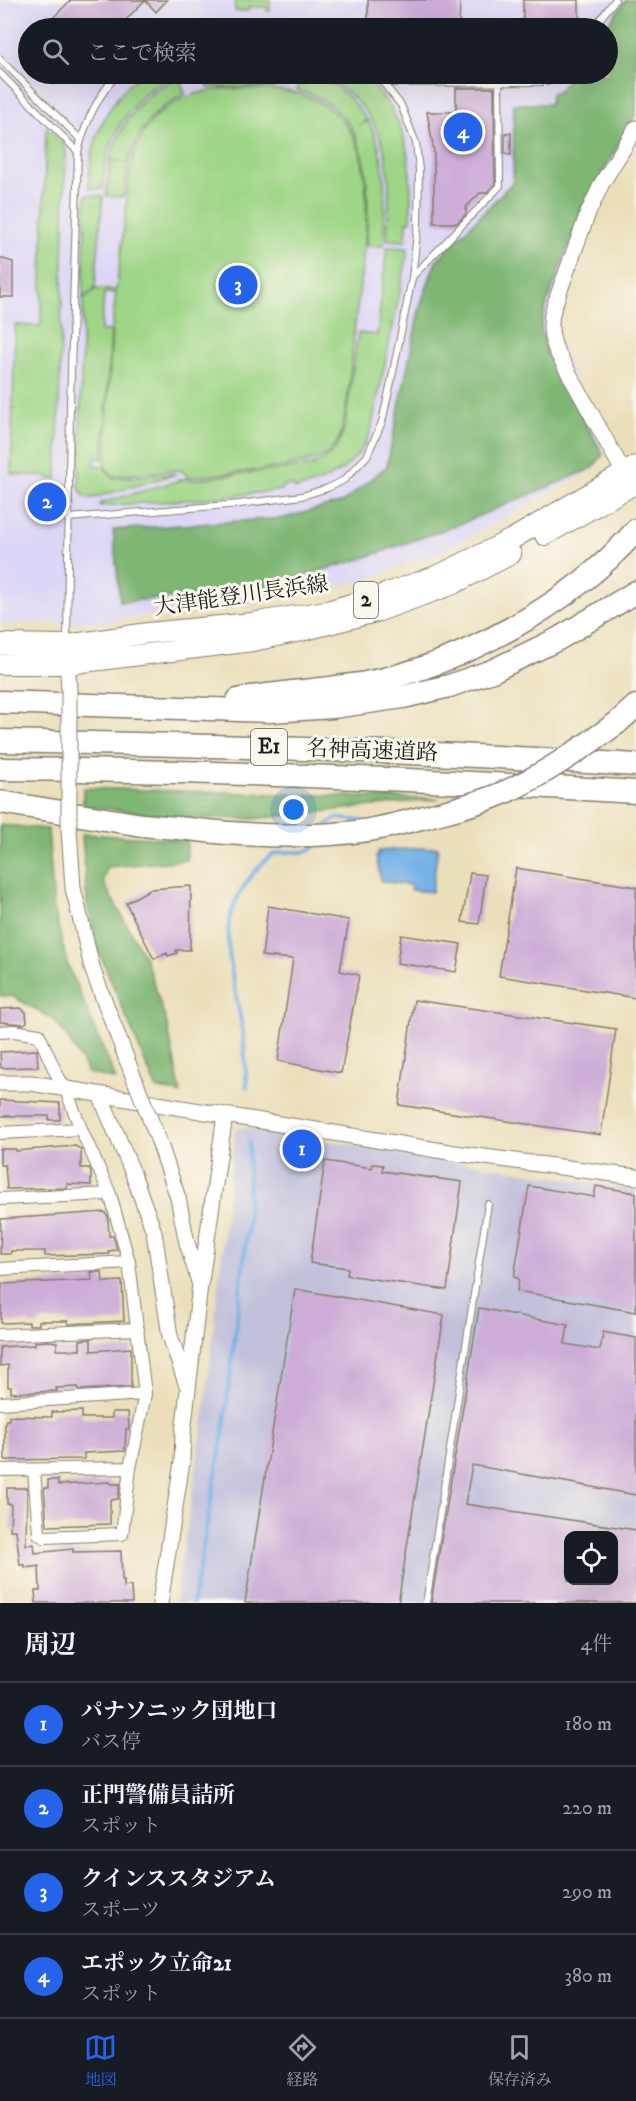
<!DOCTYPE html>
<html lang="ja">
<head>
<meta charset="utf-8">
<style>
	body { margin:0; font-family:"IM FELL DW Pica","Noto Serif JP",serif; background:#242831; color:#f1f3f6 }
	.controls { position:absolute; right:18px; bottom:18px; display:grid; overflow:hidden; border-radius:12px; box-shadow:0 6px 24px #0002 }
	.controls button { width:54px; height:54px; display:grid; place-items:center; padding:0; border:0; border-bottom:2px solid #363941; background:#171b24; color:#f1f3f6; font:30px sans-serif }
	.you { position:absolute; left:294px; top:810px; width:21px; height:21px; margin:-15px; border:4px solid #fff; border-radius:50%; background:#1a73e8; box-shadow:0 0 0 9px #1a73e833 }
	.badge { display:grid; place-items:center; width:39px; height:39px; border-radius:50%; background:#2563eb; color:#fff; font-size:20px; font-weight:700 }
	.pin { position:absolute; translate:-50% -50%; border:3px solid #fff; box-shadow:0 2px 6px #0006 }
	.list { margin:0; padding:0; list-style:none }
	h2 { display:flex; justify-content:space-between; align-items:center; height:78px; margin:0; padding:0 24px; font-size:26px }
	h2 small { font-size:20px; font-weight:400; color:#9ea1a6 }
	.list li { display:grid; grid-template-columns:39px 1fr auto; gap:18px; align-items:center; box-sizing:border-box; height:84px; padding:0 24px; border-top:2px solid #363941 }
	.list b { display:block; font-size:22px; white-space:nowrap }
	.list p { margin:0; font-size:20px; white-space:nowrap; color:#9ea1a6 }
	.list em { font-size:20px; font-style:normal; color:#9ea1a6 }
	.icon { flex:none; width:33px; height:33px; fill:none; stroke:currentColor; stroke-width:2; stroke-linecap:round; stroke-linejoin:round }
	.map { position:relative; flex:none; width:636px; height:1603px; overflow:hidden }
	.search { position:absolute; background:#171b24; box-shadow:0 6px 24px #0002; left:18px; right:18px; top:18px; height:66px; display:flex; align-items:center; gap:15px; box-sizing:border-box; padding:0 21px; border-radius:33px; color:#9ea1a6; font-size:22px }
	.sheet { height:414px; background:#171b24 }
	nav { display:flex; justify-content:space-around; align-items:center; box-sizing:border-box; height:84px; border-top:2px solid #363941; background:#171b24; font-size:16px; color:#9ea1a6 }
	nav a { display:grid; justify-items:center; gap:3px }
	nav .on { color:#2563eb }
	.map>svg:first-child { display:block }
	.built { fill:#ddd5f6; fill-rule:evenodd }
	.industrial { fill:#c2c1dc; fill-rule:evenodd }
	.green { fill:#9ed586; stroke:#5d7851; stroke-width:1.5 }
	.forest { fill:#7eb673; stroke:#4d6948; stroke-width:1.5 }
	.water { fill:#75b0e6; stroke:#486681; stroke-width:1.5 }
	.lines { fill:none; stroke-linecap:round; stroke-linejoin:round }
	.stream { stroke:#75b0e6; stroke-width:4 }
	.building { fill:#cdadd7; fill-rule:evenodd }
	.service-casing { stroke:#847e6c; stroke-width:8 }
	.minor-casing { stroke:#847e6c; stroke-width:14 }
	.tertiary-casing { stroke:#847e6c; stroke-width:17 }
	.primary-casing { stroke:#847e6c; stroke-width:22 }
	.motorway-casing { stroke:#847e6c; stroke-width:25 }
	.service { stroke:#fff; stroke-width:6 }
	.minor { stroke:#fff; stroke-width:12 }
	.tertiary { stroke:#fff; stroke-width:15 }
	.primary { stroke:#fff; stroke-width:20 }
	.motorway { stroke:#fff; stroke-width:22 }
	.tertiary-bridge-casing { stroke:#847e6c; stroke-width:17; stroke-linecap:butt }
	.motorway-bridge-casing { stroke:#847e6c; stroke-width:25; stroke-linecap:butt }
	.tertiary-bridge { stroke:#fff; stroke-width:15 }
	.motorway-bridge { stroke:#fff; stroke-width:22 }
	.labels { text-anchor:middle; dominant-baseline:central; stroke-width:6; stroke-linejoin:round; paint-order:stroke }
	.shield { fill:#fbf7ec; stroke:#5f5e5a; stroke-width:1.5 }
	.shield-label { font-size:21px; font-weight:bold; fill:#1c1c1c }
	.street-label { font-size:22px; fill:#1c1c1c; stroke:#fbf7ec }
</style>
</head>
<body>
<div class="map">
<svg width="636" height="1603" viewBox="0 0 636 1603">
	<rect width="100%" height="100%" fill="#fbf7ec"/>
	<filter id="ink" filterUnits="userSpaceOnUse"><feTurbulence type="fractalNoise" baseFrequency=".0167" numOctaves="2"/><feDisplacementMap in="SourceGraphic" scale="12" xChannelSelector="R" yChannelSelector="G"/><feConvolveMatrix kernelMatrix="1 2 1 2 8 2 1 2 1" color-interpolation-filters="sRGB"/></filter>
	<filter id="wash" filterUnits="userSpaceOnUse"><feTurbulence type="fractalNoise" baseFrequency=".008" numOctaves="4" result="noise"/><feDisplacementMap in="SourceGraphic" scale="24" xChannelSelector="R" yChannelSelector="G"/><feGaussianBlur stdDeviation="1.35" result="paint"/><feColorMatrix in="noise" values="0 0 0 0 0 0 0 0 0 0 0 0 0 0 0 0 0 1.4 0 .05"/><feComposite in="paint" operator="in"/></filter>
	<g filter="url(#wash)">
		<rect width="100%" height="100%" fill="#ebdfbb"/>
		<path class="built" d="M0,0h636v116l-89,194 58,144 -11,15 -151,82 -84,31 -93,17 -166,23 -100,2zM28,28h580v46h-580z"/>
		<path class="industrial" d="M241,1127l395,63v413h-461l29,-185 31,-288zM568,1536h46v44h-46z"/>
		<path class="green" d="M235,0h35v11h-3l-1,-4h-18v4h-13z
			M141,74h35c-45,21 -72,64 -73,115l-14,-1c-1,-45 17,-86 52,-114z
			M205,74h70v13h-67z
			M300,74c27,-1 53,25 67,46l-8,5 9,-4c22,38 16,83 16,125h-18c4,-64 7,-136 -69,-156z
			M317,74h44c50,42 50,87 50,147l-4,1 -1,19 -19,-1c1,-24 4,-51 0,-75 -5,-41 -32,-75 -70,-91z
			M179,76l6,18c-32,16 -47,35 -57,69l-18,-3c10,-38 34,-67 69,-84z
			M221,89c42,0 87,-5 119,29 13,13 20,30 23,48 9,51 -2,107 -8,158 -4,35 -5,73 -14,108 -2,8 -7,17 -14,22 -17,14 -111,20 -138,23l-9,-7 -67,6 -8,-9 7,-139 4,-35h-12l-3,38h10l-8,128 -8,-1 -1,7 9,1 10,12 63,-4 -83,24c-8,0 -12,-3 -14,-11l4,-186 13,-12 20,1c4,-27 7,-55 10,-82 1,-14 2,-28 5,-42 10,-48 43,-72 90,-77z
			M46,128l17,15 3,8 -9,328 -10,-1v-2l-36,-2 4,-149 26,1z
			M110,161l18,2 -4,34 -18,-1z
			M86,195l17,1 -8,91 -12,11z
			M387,247l21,1 -3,19 -34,163c-12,34 -42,53 -76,59l-2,-4 -11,2v3l-68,8 -114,8 1,-3 86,-25 3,2 119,-14c22,-6 31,-20 36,-41l13,-92 19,2z"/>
		<path class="forest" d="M626,0h10v114l-54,95 -37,100 -4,19 5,25 57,101 -10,14 -133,56 -99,35 -106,31 -135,12 -7,-72 171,-12 59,-16 44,-36 33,-160 16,-45 77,-79 1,-78h36l1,-11h6l15,-19h36v-46h-3z
			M83,788l356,11 -187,20 -68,-1 -101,-12z
			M0,825l48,4 6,79 13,55 49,117 -28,-7 -20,-35 -15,-19 -41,-23h-12z
			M82,834l105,6v20l-80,7 -4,15 42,76 22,66 14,70 -25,-6 -60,-143 -9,-43z"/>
		<path class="water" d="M438,847l-6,45 -21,-2 -1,-5 -29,-4 -5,-25 3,-1 -1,-4z"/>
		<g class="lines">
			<path class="stream" d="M327,825l9,-7 26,3
				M247,1087c-2,-20 -2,-40 -5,-60 -5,-31 -17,-73 -13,-104 2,-19 17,-42 30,-56 3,-4 9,-9 13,-12 17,-9 35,6 45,-13
				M193,1603l31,-174 6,-52 18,-153 1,-82"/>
		</g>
		<g id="blocks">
			<path class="building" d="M71,0h96l-11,12 -11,-12 -27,28h-65l-3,-7z
				M368,0h92l-1,28h-91z
				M523,0h56v28h-56z
				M456,74h40v3h-40z
				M456,88h38l1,96 -9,9h-6l-14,14v7l-9,9h-23v-72l-7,-39h29z
				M505,133h6v22l-6,-1z
				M0,258l13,4v35h-13z
				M40,493h14v19h-14z
				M516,868l120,19v111l-137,-22z
				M470,873l16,2 -7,49 -17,-2z
				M191,886l-1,64h-14l1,3 -9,3 -1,-3 -13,6 -28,-56 24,-14z
				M268,906l81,14 -9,51 19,4 -18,98 -63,-12 15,-102 -31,-3z
				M401,935l60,9 -5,28 -59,-9z
				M414,1000l202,29 -15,106 -202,-30z
				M21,1008l5,4 1,10 -3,2 -24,-2v-13z
				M37,1050l1,17 -37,1 -1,-16z
				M0,1100l60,3v17h-11v-4h-49z
				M75,1146l6,3v19h8l2,3v14l-24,-1v4l-60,1 -2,-24h-5v-16h16v2z
				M325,1161l47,7 1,-4 10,1 -1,6 80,11 -15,108 -100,-15 1,-7 -38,-5z
				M529,1186l65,11 2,-11 40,7v119l-119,-21 2,-12 -5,-2z
				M105,1212l3,5 1,19h4l4,14 -9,1 1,3 -64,2v-5h-34v3h-11l1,-35z
				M91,1272h11l1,10 19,-1 2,40 -56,3v-3h-29v4h-10v-3l-28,1 1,-39 90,-4z
				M295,1289l149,26 -46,288h-153z
				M479,1308l89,17 -3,19 35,6 3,-18 33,6v157l-164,-30 -7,39 171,26v73h-205zM568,1536h46v45h-46z
				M91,1339v12l40,-3v39l-52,3 -1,-3 -22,1 1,3 -46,2v-6h-3v-22l-8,1v-19l35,-2v-3l11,-1 11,1v8h23v-10z
				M82,1411v7h30v-6h16l1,17h-3l-1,22 -41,2v6l-79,1v-37l1,-3h3v-4l43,1v-5z
				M48,1480h10v5l52,-3v2h10l-2,15 -8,1v24l-63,2 -3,-38h4z
				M7,1488h20l-1,57 8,-1 1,9 38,-4v3l48,-1 1,29h2v7l7,-1 1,17h-96l-1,-12h5l-1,-25 -14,2v-3h-5l-4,-35h-6l1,-26h-4z"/>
		</g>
	</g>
	<g filter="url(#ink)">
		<use href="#blocks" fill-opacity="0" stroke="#847e6c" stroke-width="1.5"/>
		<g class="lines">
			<g class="service-casing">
				<path id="service" d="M593,28l22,-28
					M0,59l81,81
					M0,73l78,79
					M384,83l163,-1 6,-2 6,-6
					M412,277l88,-91 -1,-104
					M68,518l172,-14 62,-8 26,-8 16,-8 23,-24 15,-34 9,-40 21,-104 6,-53 1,-55 -3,-27 -15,-38 -25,-31
					M67,641l3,-238 8,-251c7,-29 19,-56 40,-78
					M426,1603l62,-399"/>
			</g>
			<g class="minor-casing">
				<path id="minor" d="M0,1032l14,-1 25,4 17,38 10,17 15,39 29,65 19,68 16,132 -15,74 -8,66 -78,3 -5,-3 -5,-64
					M0,1133l81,-4
					M0,1199l110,-5
					M0,1269l129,-7
					M0,1335l138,-6
					M0,1403l145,-9
					M0,1470l130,-2"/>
			</g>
			<g class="tertiary-casing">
				<path id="tertiary" d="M624,473l-68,-123c-6,-15 -7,-28 -2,-44l34,-93 14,-30 34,-55
					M67,655l2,36
					M69,828l4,60 20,83 34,89
					M0,1083h31l424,70 181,24
					M100,1095l32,76 22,61 16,104 16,47
					M160,1144l18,54 9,45 13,42 -17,148 -1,29 -22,141
					M201,1281l24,-166"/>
			</g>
			<g class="primary-casing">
				<path id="primary" d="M545,535l91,-52
					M0,644l67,1 81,-12 103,-10 76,-12 61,-18 53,-19 73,-36 122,-72
					M0,664h67l186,-23 52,-11 74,-19 72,-26 60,-31"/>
			</g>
			<g class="motorway-casing">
				<path id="motorway" d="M238,700l13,-3c37,-5 76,-8 114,-14 94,-17 209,-80 271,-153
					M0,702l270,9 63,-4 70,-10 46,-11 43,-15 66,-32 78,-47
					M617,723l19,-17
					M0,741c212,4 424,10 636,24
					M0,769c212,2 425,10 636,23
					M0,802l142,23 46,4"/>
			</g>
			<use href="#service" class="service"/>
			<use href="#minor" class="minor"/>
			<use href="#tertiary" class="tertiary"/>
			<use href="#primary" class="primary"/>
			<use href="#motorway" class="motorway"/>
			<g class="tertiary-bridge-casing">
				<path id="tertiary-bridge" d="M69,691v137
					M127,1060l33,84"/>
			</g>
			<g class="motorway-bridge-casing">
				<path id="motorway-bridge" d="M188,829c59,7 122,10 181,1 23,-4 44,-10 67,-16 23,-6 47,-12 69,-22 39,-17 77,-44 112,-69"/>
			</g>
			<use href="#tertiary-bridge" class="tertiary-bridge"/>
			<use href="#motorway-bridge" class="motorway-bridge"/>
		</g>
	</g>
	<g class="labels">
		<g class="shield">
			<rect x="354" y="582" width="24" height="36" rx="4.5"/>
			<rect x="251" y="729" width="36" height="36" rx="4.5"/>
		</g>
		<g class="shield-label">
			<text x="366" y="600">2</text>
			<text x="269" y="747">E1</text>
		</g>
		<g class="street-label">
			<text transform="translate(241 596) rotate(-8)">大津能登川長浜線</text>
			<text transform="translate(372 751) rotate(2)">名神高速道路</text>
		</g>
	</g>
</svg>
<div class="controls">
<button><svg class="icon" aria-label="locate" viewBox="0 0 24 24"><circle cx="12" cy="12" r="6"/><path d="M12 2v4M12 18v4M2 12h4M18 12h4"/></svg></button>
</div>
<div class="you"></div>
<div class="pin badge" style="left:302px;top:1149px">1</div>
<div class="pin badge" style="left:47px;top:502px">2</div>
<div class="pin badge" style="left:238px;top:285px">3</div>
<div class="pin badge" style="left:463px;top:132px">4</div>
<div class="search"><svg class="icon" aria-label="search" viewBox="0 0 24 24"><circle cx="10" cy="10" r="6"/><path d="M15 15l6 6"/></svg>ここで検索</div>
</div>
<section class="sheet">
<h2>周辺<small>4件</small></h2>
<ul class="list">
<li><span class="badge">1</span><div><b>パナソニック団地口</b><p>バス停</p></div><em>180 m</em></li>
<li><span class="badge">2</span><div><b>正門警備員詰所</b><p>スポット</p></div><em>220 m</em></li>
<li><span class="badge">3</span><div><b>クインススタジアム</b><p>スポーツ</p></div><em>290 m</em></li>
<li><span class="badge">4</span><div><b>エポック立命21</b><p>スポット</p></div><em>380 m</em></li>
</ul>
</section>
<nav>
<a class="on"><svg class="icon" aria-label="map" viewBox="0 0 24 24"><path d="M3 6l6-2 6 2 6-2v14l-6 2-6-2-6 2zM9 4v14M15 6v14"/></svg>地図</a>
<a><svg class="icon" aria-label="directions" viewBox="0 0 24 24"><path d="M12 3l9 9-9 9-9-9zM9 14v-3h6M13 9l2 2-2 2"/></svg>経路</a>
<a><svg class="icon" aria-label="saved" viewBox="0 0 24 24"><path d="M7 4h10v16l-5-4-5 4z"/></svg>保存済み</a>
</nav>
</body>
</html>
